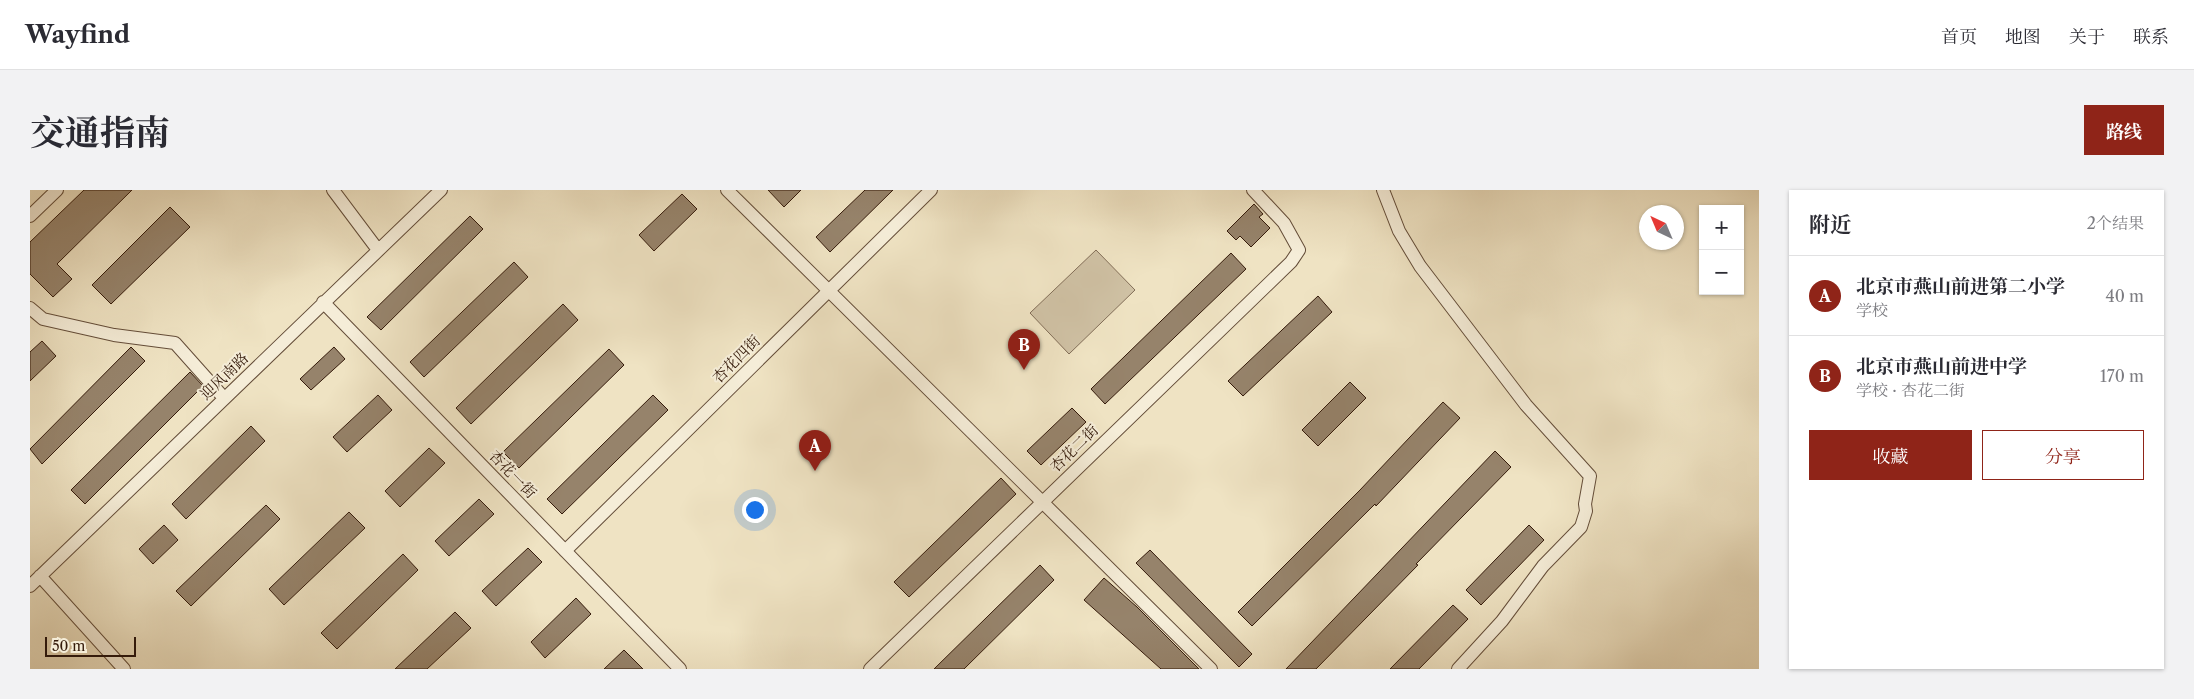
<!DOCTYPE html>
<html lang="zh">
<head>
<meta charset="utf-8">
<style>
	body { margin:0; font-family:"Libre Caslon Text","Noto Serif SC",serif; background:#f2f2f3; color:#2b2b33 }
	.controls { position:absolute; right:15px; top:15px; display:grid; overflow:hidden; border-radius:0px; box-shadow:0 1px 4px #0004 }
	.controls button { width:45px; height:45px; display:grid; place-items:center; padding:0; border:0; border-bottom:1px solid #e1e1e2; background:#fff; color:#2b2b33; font:25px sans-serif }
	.compass { position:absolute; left:1609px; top:15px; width:45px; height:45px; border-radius:50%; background:#fff; box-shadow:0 1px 4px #0004; rotate:316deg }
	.scale { position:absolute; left:15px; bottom:12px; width:91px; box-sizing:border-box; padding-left:5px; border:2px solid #351b0b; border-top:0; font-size:14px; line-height:18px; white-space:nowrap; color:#351b0b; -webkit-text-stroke:4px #f5edd8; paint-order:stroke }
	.you { position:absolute; left:724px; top:319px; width:18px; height:18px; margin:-12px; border:4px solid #fff; border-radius:50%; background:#1a73e8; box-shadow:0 0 0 8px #1a73e833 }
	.badge { display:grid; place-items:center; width:32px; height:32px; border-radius:50%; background:#8f2418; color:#fff; font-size:16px; font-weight:700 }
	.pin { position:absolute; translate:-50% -41px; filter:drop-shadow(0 1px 2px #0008) }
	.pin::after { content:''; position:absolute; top:26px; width:18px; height:15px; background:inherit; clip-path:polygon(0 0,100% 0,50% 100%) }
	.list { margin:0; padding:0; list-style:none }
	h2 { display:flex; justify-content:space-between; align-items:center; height:65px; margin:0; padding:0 20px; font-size:21px }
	h2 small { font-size:16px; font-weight:400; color:#7c7c81 }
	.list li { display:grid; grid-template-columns:32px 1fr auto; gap:15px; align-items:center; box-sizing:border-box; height:80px; padding:0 20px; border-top:1px solid #e1e1e2 }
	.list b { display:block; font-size:19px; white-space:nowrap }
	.list p { margin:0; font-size:16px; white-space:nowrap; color:#7c7c81 }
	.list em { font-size:16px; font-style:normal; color:#7c7c81 }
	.actions { display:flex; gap:10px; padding:15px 20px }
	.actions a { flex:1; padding:11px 0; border:1px solid #8f2418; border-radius:0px; text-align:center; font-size:18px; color:#8f2418 }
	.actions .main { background:#8f2418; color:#fff }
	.map { position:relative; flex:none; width:1729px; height:479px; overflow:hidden; border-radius:0px }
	header { display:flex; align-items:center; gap:30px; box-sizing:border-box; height:70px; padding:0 25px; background:#fff; border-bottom:1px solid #e1e1e2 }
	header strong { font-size:24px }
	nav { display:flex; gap:28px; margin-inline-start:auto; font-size:18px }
	.intro { display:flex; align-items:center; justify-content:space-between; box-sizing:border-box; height:120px; padding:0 30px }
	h1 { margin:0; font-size:35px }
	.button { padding:12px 22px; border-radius:0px; background:#8f2418; color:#fff; font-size:18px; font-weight:700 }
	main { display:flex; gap:30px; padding:0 30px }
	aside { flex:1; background:#fff; border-radius:0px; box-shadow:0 1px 4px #0004 }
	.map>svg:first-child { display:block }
	.green { fill:#cfc1a4; stroke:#826e58 }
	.building { fill:#96836b; stroke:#351b0b }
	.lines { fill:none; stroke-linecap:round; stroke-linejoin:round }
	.minor-casing { stroke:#644d39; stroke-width:14 }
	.minor { stroke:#f5edd8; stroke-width:12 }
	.labels { text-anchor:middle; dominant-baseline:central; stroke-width:4; stroke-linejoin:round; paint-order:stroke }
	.street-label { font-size:15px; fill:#351b0b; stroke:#f5edd8 }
</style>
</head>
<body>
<header>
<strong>Wayfind</strong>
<nav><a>首页</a><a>地图</a><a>关于</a><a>联系</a></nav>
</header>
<div class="intro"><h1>交通指南</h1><a class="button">路线</a></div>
<main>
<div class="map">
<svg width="1729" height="479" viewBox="0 0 1729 479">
	<rect width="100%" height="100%" fill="#efe3c3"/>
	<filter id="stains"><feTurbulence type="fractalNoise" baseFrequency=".004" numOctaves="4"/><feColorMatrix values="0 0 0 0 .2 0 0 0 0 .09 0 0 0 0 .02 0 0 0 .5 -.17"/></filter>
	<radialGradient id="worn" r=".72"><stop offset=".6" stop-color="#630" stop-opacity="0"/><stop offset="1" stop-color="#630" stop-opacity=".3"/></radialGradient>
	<path class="green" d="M1066,60l39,40 -66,64 -39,-41z"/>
	<path class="building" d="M54,0h48l-75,74 15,15 -19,18 -23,-23v-32z
		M738,0h33l-17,17z
		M835,0h28l-63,62 -14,-15z
		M652,4l15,15 -43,42 -15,-16z
		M1224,14l9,10 -4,3 11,11 -19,19 -11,-11 -4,4 -9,-9z
		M140,17l20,20 -79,77 -19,-19z
		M440,26l13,13 -102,101 -14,-13z
		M1201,63l15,16 -141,135 -14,-15z
		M484,72l14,15 -104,100 -14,-15z
		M1288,106l14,16 -89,84 -15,-15z
		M533,114l15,16 -107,104 -15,-16z
		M12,151l14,15 -26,25v-29z
		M101,157l14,14 -103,103 -12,-15z
		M304,157l11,12 -34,31 -11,-11z
		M579,159l15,16 -105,103 -16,-16z
		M160,182l13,14 -118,118 -14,-14z
		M1320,192l16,16 -48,48 -16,-16z
		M348,205l14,15 -45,42 -14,-15z
		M623,205l15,15 -106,104 -15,-15z
		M1413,212l17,16 -84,88 -1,-2 -123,122 -14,-14 122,-122z
		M1042,218l14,14 -45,43 -14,-14z
		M221,236l14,15 -79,78 -14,-15z
		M399,258l16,15 -45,44 -15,-16z
		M1465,261l16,16 -95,97 2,1 -102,104h-30z
		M971,288l15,16 -107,103 -15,-15z
		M449,309l15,15 -45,42 -14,-15z
		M236,315l14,14 -89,87 -15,-15z
		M319,322l16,16 -81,77 -15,-16z
		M134,335l14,15 -25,24 -14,-15z
		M1499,335l15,15 -63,65 -15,-15z
		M498,358l14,14 -46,44 -14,-15z
		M1120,360l102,104 -13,13 -103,-104z
		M373,364l15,16 -81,79 -16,-16z
		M1010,375l14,15 -90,89h-30z
		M1074,388l33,29 62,62h-38l-77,-69z
		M546,408l15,16 -46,44 -14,-16z
		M1423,415l15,14 -49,50h-29z
		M425,422l16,16 -44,41h-32z
		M594,460l19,19h-39z"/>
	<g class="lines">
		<g class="minor-casing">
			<path id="minor" d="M303,0l45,60
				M697,0l484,479
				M1353,0l16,41 21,35 106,139 64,71 -5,28 1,7 -5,16 -38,39 -41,55 -44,48
				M0,26l27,-26
				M293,112l357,367
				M0,118l13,11 71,16 61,8 49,55
				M535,361l366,-361
				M10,386l84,93
				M0,396l411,-396
				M840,479l421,-407 8,-12 -15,-27 -31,-33"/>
		</g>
		<use href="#minor" class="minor"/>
	</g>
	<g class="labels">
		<g class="street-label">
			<text transform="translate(706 169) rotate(-45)">杏花四街</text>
			<text transform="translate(194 186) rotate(-44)">迎风南路</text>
			<text transform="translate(1044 258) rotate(-44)">杏花二街</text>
			<text transform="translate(483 284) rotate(46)">杏花一街</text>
		</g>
	</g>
	<rect width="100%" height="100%" filter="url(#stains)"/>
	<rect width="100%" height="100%" fill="url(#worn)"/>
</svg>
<div class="controls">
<button>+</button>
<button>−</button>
</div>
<svg class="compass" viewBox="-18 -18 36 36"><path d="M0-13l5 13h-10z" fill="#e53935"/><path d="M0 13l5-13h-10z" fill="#7c7c81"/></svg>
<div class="scale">50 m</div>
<div class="you"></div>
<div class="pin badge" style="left:785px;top:281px">A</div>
<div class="pin badge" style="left:994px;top:180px">B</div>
</div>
<aside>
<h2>附近<small>2个结果</small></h2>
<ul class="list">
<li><span class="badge">A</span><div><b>北京市燕山前进第二小学</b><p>学校</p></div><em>40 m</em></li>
<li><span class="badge">B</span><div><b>北京市燕山前进中学</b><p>学校 · 杏花二街</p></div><em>170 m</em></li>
</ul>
<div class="actions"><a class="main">收藏</a><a>分享</a></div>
</aside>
</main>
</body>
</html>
